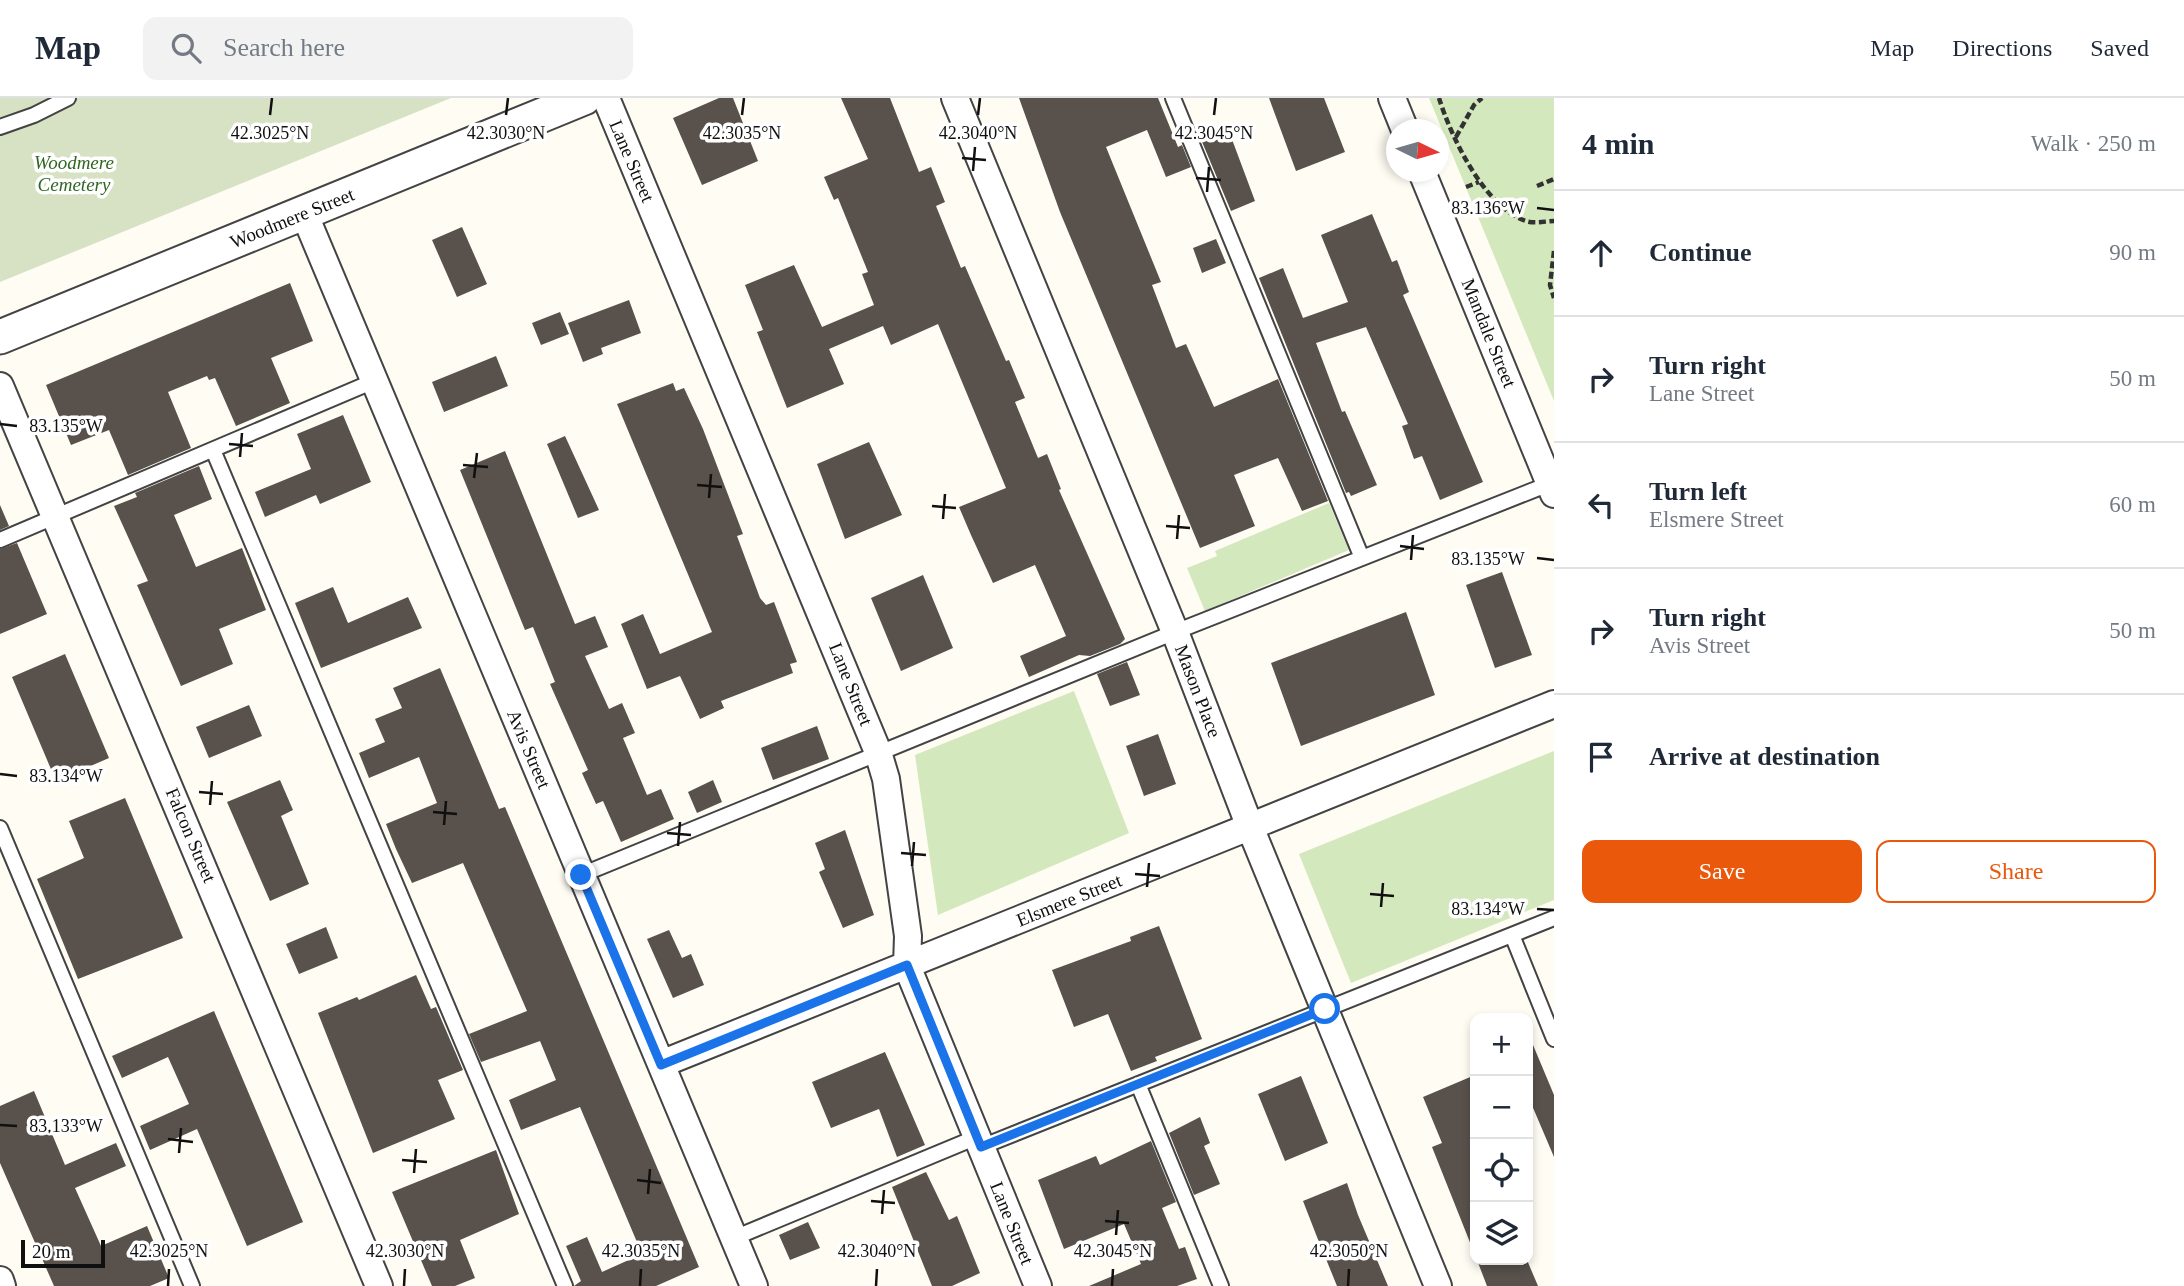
<!DOCTYPE html>
<html lang="en">
<head>
<meta charset="utf-8">
<style>
	body { margin:0; font-family:"Times New Roman",serif; background:#f2f2f3; color:#1f2937 }
	.controls { position:absolute; right:21px; bottom:21px; display:grid; overflow:hidden; border-radius:14px; box-shadow:0 4px 10px #0003 }
	.controls button { width:63px; height:63px; display:grid; place-items:center; padding:0; border:0; border-bottom:2px solid #e0e1e3; background:#fff; color:#1f2937; font:35px sans-serif }
	.compass { position:absolute; left:1386px; top:21px; width:63px; height:63px; border-radius:50%; background:#fff; box-shadow:0 4px 10px #0003; rotate:95deg }
	.scale { position:absolute; left:21px; bottom:18px; width:84px; box-sizing:border-box; padding-left:7px; border:4px solid #101010; border-top:0; font-size:19px; line-height:24px; white-space:nowrap; color:#101010; -webkit-text-stroke:5px #fff; paint-order:stroke }
	.stop { position:absolute; width:21px; height:21px; margin:-16px; border:5px solid #1a73e8; border-radius:50%; background:#fff }
	.stop.end { background:#1a73e8; border-color:#fff; box-shadow:0 2px 7px #0008 }
	.list { margin:0; padding:0; list-style:none }
	h2 { display:flex; justify-content:space-between; align-items:center; height:91px; margin:0; padding:0 28px; font-size:30px }
	h2 small { font-size:23px; font-weight:400; color:#747a83 }
	.list li { display:grid; grid-template-columns:46px 1fr auto; gap:21px; align-items:center; box-sizing:border-box; height:126px; padding:0 28px; border-top:2px solid #e0e1e3 }
	.list b { display:block; font-size:26px; white-space:nowrap }
	.list p { margin:0; font-size:23px; white-space:nowrap; color:#747a83 }
	.list em { font-size:23px; font-style:normal; color:#747a83 }
	.actions { display:flex; gap:14px; padding:21px 28px }
	.actions a { flex:1; padding:16px 0; border:2px solid #ea580c; border-radius:14px; text-align:center; font-size:24px; color:#ea580c }
	.actions .main { background:#ea580c; color:#fff }
	.icon { flex:none; width:38px; height:38px; fill:none; stroke:currentColor; stroke-width:2; stroke-linecap:round; stroke-linejoin:round }
	.map { position:relative; flex:none; width:1554px; height:1188px; overflow:hidden }
	header { display:flex; align-items:center; gap:42px; box-sizing:border-box; height:98px; padding:0 35px; background:#fff; border-bottom:2px solid #e0e1e3 }
	header strong { font-size:33px }
	nav { display:flex; gap:38px; margin-inline-start:auto; font-size:24px }
	.search { width:490px; height:63px; background:#f2f2f3; display:flex; align-items:center; gap:18px; box-sizing:border-box; padding:0 24px; border-radius:14px; color:#747a83; font-size:26px }
	main { display:flex }
	aside { flex:1; background:#fff }
	.map>svg:first-child { display:block }
	.green { fill:#d4e8bd }
	.cemetery { fill:#d7e1c4 }
	.building { fill:#58514c }
	.lines { fill:none; stroke-linecap:round; stroke-linejoin:round }
	.service-casing { stroke:#434343; stroke-width:18 }
	.minor-casing { stroke:#434343; stroke-width:30 }
	.tertiary-casing { stroke:#434343; stroke-width:37 }
	.path { stroke:#323232; stroke-width:4.5; stroke-dasharray:7 3.5; stroke-linecap:butt }
	.service { stroke:#fff; stroke-width:14 }
	.minor { stroke:#fff; stroke-width:26 }
	.tertiary { stroke:#fff; stroke-width:33 }
	.route { stroke:#1a73e8; stroke-width:9 }
	.ticks { fill:none; stroke:#101010; stroke-width:2.5 }
	.labels { text-anchor:middle; dominant-baseline:central; stroke-width:7; stroke-linejoin:round; paint-order:stroke }
	.street-label { font-size:19px; fill:#101010; stroke:#fff }
	.park-label { font-size:19px; font-style:italic; fill:#306622; stroke:#fff }
	.ticks-label { font-size:18px; text-anchor:middle; fill:#101010; stroke:#fff; stroke-width:7; stroke-linejoin:round; paint-order:stroke }
</style>
</head>
<body>
<header>
<strong>Map</strong>
<div class="search"><svg class="icon" aria-label="search" viewBox="0 0 24 24"><circle cx="10" cy="10" r="6"/><path d="M15 15l6 6"/></svg>Search here</div>
<nav><a>Map</a><a>Directions</a><a>Saved</a></nav>
</header>
<main>
<div class="map">
<svg width="1554" height="1188" viewBox="0 0 1554 1188">
	<rect width="100%" height="100%" fill="#fefcf3"/>
	<path class="green" d="M1429,0h125v303z
		M1329,405l20,47 -144,61 -18,-43 30,-12 -2,-5z
		M1074,593l55,142 -191,82 -23,-160z
		M1554,653v149l-203,83 -52,-129z"/>
	<path class="cemetery" d="M0,0h451l-451,184z"/>
	<path class="building" d="M719,0h14l25,63 -56,24 -29,-67z
		M841,0h49l29,74 12,-5 14,35 -9,4 25,62 4,-2 41,95 3,-1 16,38 -10,4 23,56 9,-4 14,35 -2,1 66,149 -5,5 -30,12 -11,-1 -50,22 -9,-21 46,-20 -31,-71 -42,18 -22,-48 -12,-28 47,-19 -68,-164 -47,21 -8,-19 -54,23 15,35 -57,24 -30,-76 6,-2 -18,-45 49,-20 28,62 52,-22 -12,-31 6,-2 -30,-74 -4,2 -10,-23 44,-18z
		M1019,0h139l20,49 4,-2 9,22 -25,10 -19,-47 -41,17 55,135 -9,3 24,63 10,-4 28,63 64,-28 50,122 -26,10 -24,-53 -44,17 21,51 -55,22 -140,-336z
		M1269,0h55l21,54 -49,19z
		M1227,28l28,75 -24,10 -31,-74z
		M1372,116l20,48 5,-2 12,32 -6,3 80,187 -43,18 -18,-44 -8,3 -12,-33 6,-2 -42,-97 -50,16 26,69 3,-1 32,74 -26,11 -2,-4 -3,1 -87,-215 24,-10 20,50 45,-16 -27,-67z
		M462,129l25,57 -30,13 -25,-57z
		M1216,141l10,24 -24,10 -9,-25z
		M290,185l23,58 -42,17 19,45 -54,23 -21,-48 -6,2 -2,-4 -39,16 23,56 -63,27 -19,-45 -38,15 -25,-60z
		M629,202l12,33 -40,15 2,6 -20,8 -15,-39z
		M560,214l9,22 -28,11 -9,-22z
		M496,258l12,30 -64,26 -12,-30z
		M673,285l3,8 8,-3 19,41 40,105 -6,2 23,62 6,7 8,-3 23,60 -7,2 3,9 -72,28 3,7 -24,11 -20,-43 -33,13 -26,-65 22,-10 17,40 52,-22 -95,-228z
		M343,317l28,67 -51,22 -4,-9 -51,22 -10,-25 56,-23 -14,-35z
		M565,338l34,74 -21,8 -31,-74z
		M869,344l33,73 -57,24 -28,-75z
		M505,353l70,173 20,-8 13,31 -23,9 24,53 13,-6 13,30 -12,5 24,57 14,-6 13,30 -53,23 -18,-41 -7,3 -14,-31 6,-3 -38,-86 5,-2 -22,-55 -8,3 -65,-160z
		M199,368l13,33 -38,16 22,52 46,-19 24,62 -47,19 14,35 -52,22 -44,-101 11,-4 -34,-75 23,-9 -2,-4z
		M0,407l9,21 -9,4z
		M17,445l30,71 -47,20v-85z
		M1502,474l30,83 -37,13 -29,-83z
		M923,477l30,73 -52,23 -30,-73z
		M333,489l15,36 60,-26 14,31 -101,40 -26,-65z
		M1406,514l29,83 -134,51 -30,-83z
		M65,556l44,104 -53,23 -44,-104z
		M1127,564l13,33 -30,11 -13,-32z
		M440,570l59,141 6,-2 194,460 -43,19h-82l7,-5 -15,-35 21,-9 15,35 40,-18 -62,-147 -59,23 -12,-30 47,-20 -16,-39 -59,21 -12,-28 58,-23 -64,-148 -51,20 -16,-34 -10,-25 51,-21 -18,-46 -50,21 -10,-25 26,-11 -10,-23 27,-11 -9,-20z
		M249,607l13,31 -53,22 -13,-31z
		M817,628l12,33 -56,21 -12,-32z
		M1158,636l18,50 -32,12 -18,-50z
		M280,682l13,30 -12,6 28,68 -39,17 -43,-99z
		M713,682l9,22 -25,11 -9,-21z
		M125,700l58,140 -105,41 -41,-100 47,-21 -15,-37z
		M845,732l29,85 -31,13 -24,-56 6,-3 -10,-26z
		M1159,828l43,113 -47,18 2,4 -26,10 -23,-57 -34,13 -22,-57 79,-29 -1,-4z
		M326,829l12,31 -39,16 -13,-30z
		M669,832l13,28 9,-4 13,31 -31,13 -26,-59z
		M416,877l15,34 5,-2 27,63 -25,10 17,39 -82,34 -55,-140 39,-16 2,3z
		M214,913l89,211 -56,24 -50,-117 -47,21 -10,-24 49,-22 -21,-47 -46,21 -10,-22z
		M1528,935l26,62v62l-26,-61z
		M885,954l40,93 -28,12 -18,-48 -48,19 -19,-46z
		M1475,977v180l-43,-108 10,-4 -19,-46z
		M1301,978l27,67 -43,18 -27,-67z
		M34,993l31,74 51,-22 10,23 -51,22 26,58 46,-20 22,52 -19,8h-96l-54,-123v-57z
		M1200,1019l10,26 -6,3 16,38 -26,11 -25,-62z
		M1151,1043l25,61 -14,6 17,41 6,-2 12,32 -20,7h-88l52,-22 -17,-40 -60,25 -26,-69 58,-24 4,9z
		M496,1052l23,64 -59,26 15,38 -20,8h-23l-40,-94z
		M926,1074l23,48 8,-4 23,57 -28,13h-20l-40,-99z
		M1347,1085l11,32 30,71h-51l-20,-49 -14,-36z
		M808,1124l12,26 -30,12 -11,-25z
		M1477,1162h50l11,26h-51z"/>
	<g class="lines">
		<g class="service-casing">
			<path id="service" d="M1173,0l189,460
				M0,29l34,-12 34,-17
				M213,352l352,836
				M0,442l374,-159
				M0,730l192,458
				M581,777l594,-243 379,-150
				M1512,837l42,104
				M1138,986l83,202
				M981,1049l573,-229
				M734,1140l243,-101"/>
		</g>
		<g class="minor-casing">
			<path id="minor" d="M606,0l272,654 8,27 22,157 -1,30 131,320
				M955,0l220,534 75,195 188,459
				M1392,0l13,32
				M1422,74l132,322
				M304,115l450,1073
				M0,288l379,900
				M661,966l893,-360
				M0,1182l2,6"/>
		</g>
		<g class="tertiary-casing">
			<path id="tertiary" d="M0,239l584,-239"/>
		</g>
		<path class="path" d="M1439,0c12,39 46,110 87,123 8,3 20,0 28,0
			M1456,39l18,-32 8,-7
			M1537,88l17,-7
			M1466,89l13,-5
			M1554,153l-4,34 4,13"/>
		<use href="#service" class="service"/>
		<use href="#minor" class="minor"/>
		<use href="#tertiary" class="tertiary"/>
	</g>
	<g class="lines">
		<path class="route" d="M581,777l80,190 246,-100 74,182 344,-138"/>
	</g>
	<path class="ticks" d="M270,17l2,-17M506,17l2,-17M742,17l2,-17M978,17l2,-17M1214,17l2,-17M962,60l24,2M973,73l2,-24M1196,80l25,2M1207,94l2,-25M1537,110l17,2M0,326l17,2M229,346l24,2M240,359l2,-24M463,367l25,2M474,380l3,-25M697,387l25,2M709,400l2,-24M932,408l24,2M943,421l2,-25M1166,428l24,2M1177,441l2,-24M1400,448l24,3M1537,460l17,2M1411,462l2,-25M0,676l17,2M199,694l24,2M210,707l2,-24M433,714l24,2M444,727l2,-24M667,735l24,2M678,748l2,-24M901,755l25,2M912,768l2,-24M1135,776l25,2M1147,789l2,-24M1370,796l24,2M1381,809l2,-24M1537,811l17,1M0,1027l17,1M168,1041l25,3M179,1055l2,-25M402,1062l25,2M414,1075l2,-24M637,1082l24,3M648,1096l2,-25M871,1103l24,2M882,1116l2,-24M1105,1123l24,2M1116,1137l2,-25M168,1188l1,-17M404,1188l1,-17M640,1188l1,-17M876,1188l1,-17M1112,1188l1,-17M1348,1188l1,-17"/>
	<g class="labels">
		<g class="street-label">
			<text transform="translate(632 63) rotate(67)">Lane Street</text>
			<text transform="translate(292 120) rotate(-22)">Woodmere Street</text>
			<text transform="translate(1489 235) rotate(68)">Mandale Street</text>
			<text transform="translate(851 586) rotate(68)">Lane Street</text>
			<text transform="translate(1198 593) rotate(69)">Mason Place</text>
			<text transform="translate(529 651) rotate(67)">Avis Street</text>
			<text transform="translate(191 737) rotate(67)">Falcon Street</text>
			<text transform="translate(1069 802) rotate(-22)">Elsmere Street</text>
			<text transform="translate(1012 1125) rotate(68)">Lane Street</text>
		</g>
		<g class="park-label">
			<text x="74" y="64">Woodmere<tspan x="74" dy="22">Cemetery</tspan></text>
		</g>
	</g>
	<g class="ticks-label">
		<text x="270" y="41">42.3025°N</text>
		<text x="506" y="41">42.3030°N</text>
		<text x="742" y="41">42.3035°N</text>
		<text x="978" y="41">42.3040°N</text>
		<text x="1214" y="41">42.3045°N</text>
		<text x="1488" y="116">83.136°W</text>
		<text x="66" y="334">83.135°W</text>
		<text x="1488" y="467">83.135°W</text>
		<text x="66" y="684">83.134°W</text>
		<text x="1488" y="817">83.134°W</text>
		<text x="66" y="1034">83.133°W</text>
		<text x="169" y="1159">42.3025°N</text>
		<text x="405" y="1159">42.3030°N</text>
		<text x="641" y="1159">42.3035°N</text>
		<text x="877" y="1159">42.3040°N</text>
		<text x="1113" y="1159">42.3045°N</text>
		<text x="1349" y="1159">42.3050°N</text>
	</g>
</svg>
<div class="controls">
<button>+</button>
<button>−</button>
<button><svg class="icon" aria-label="locate" viewBox="0 0 24 24"><circle cx="12" cy="12" r="6"/><path d="M12 2v4M12 18v4M2 12h4M18 12h4"/></svg></button>
<button><svg class="icon" aria-label="layers" viewBox="0 0 24 24"><path d="M12 4l9 5-9 5-9-5zM3 14l9 5 9-5"/></svg></button>
</div>
<svg class="compass" viewBox="-18 -18 36 36"><path d="M0-13l5 13h-10z" fill="#e53935"/><path d="M0 13l5-13h-10z" fill="#747a83"/></svg>
<div class="scale">20 m</div>
<div class="stop" style="left:1325px;top:911px"></div>
<div class="stop end" style="left:581px;top:777px"></div>
</div>
<aside>
<h2>4 min<small>Walk · 250 m</small></h2>
<ul class="list">
<li><svg class="icon" aria-label="ahead" viewBox="0 0 24 24"><path d="M12 20V5M6 11l6-6 6 6"/></svg><div><b>Continue</b></div><em>90 m</em></li>
<li><svg class="icon" aria-label="right" viewBox="0 0 24 24"><path d="M7 20v-9h11M14 6l5 5-5 5"/></svg><div><b>Turn right</b><p>Lane Street</p></div><em>50 m</em></li>
<li><svg class="icon" aria-label="left" viewBox="0 0 24 24"><path d="M17 20v-9H6M10 6l-5 5 5 5"/></svg><div><b>Turn left</b><p>Elsmere Street</p></div><em>60 m</em></li>
<li><svg class="icon" aria-label="right" viewBox="0 0 24 24"><path d="M7 20v-9h11M14 6l5 5-5 5"/></svg><div><b>Turn right</b><p>Avis Street</p></div><em>50 m</em></li>
<li><svg class="icon" aria-label="arrive" viewBox="0 0 24 24"><path d="M6 21V4h12l-3 4 3 4H6"/></svg><div><b>Arrive at destination</b></div></li>
</ul>
<div class="actions"><a class="main">Save</a><a>Share</a></div>
</aside>
</main>
</body>
</html>
